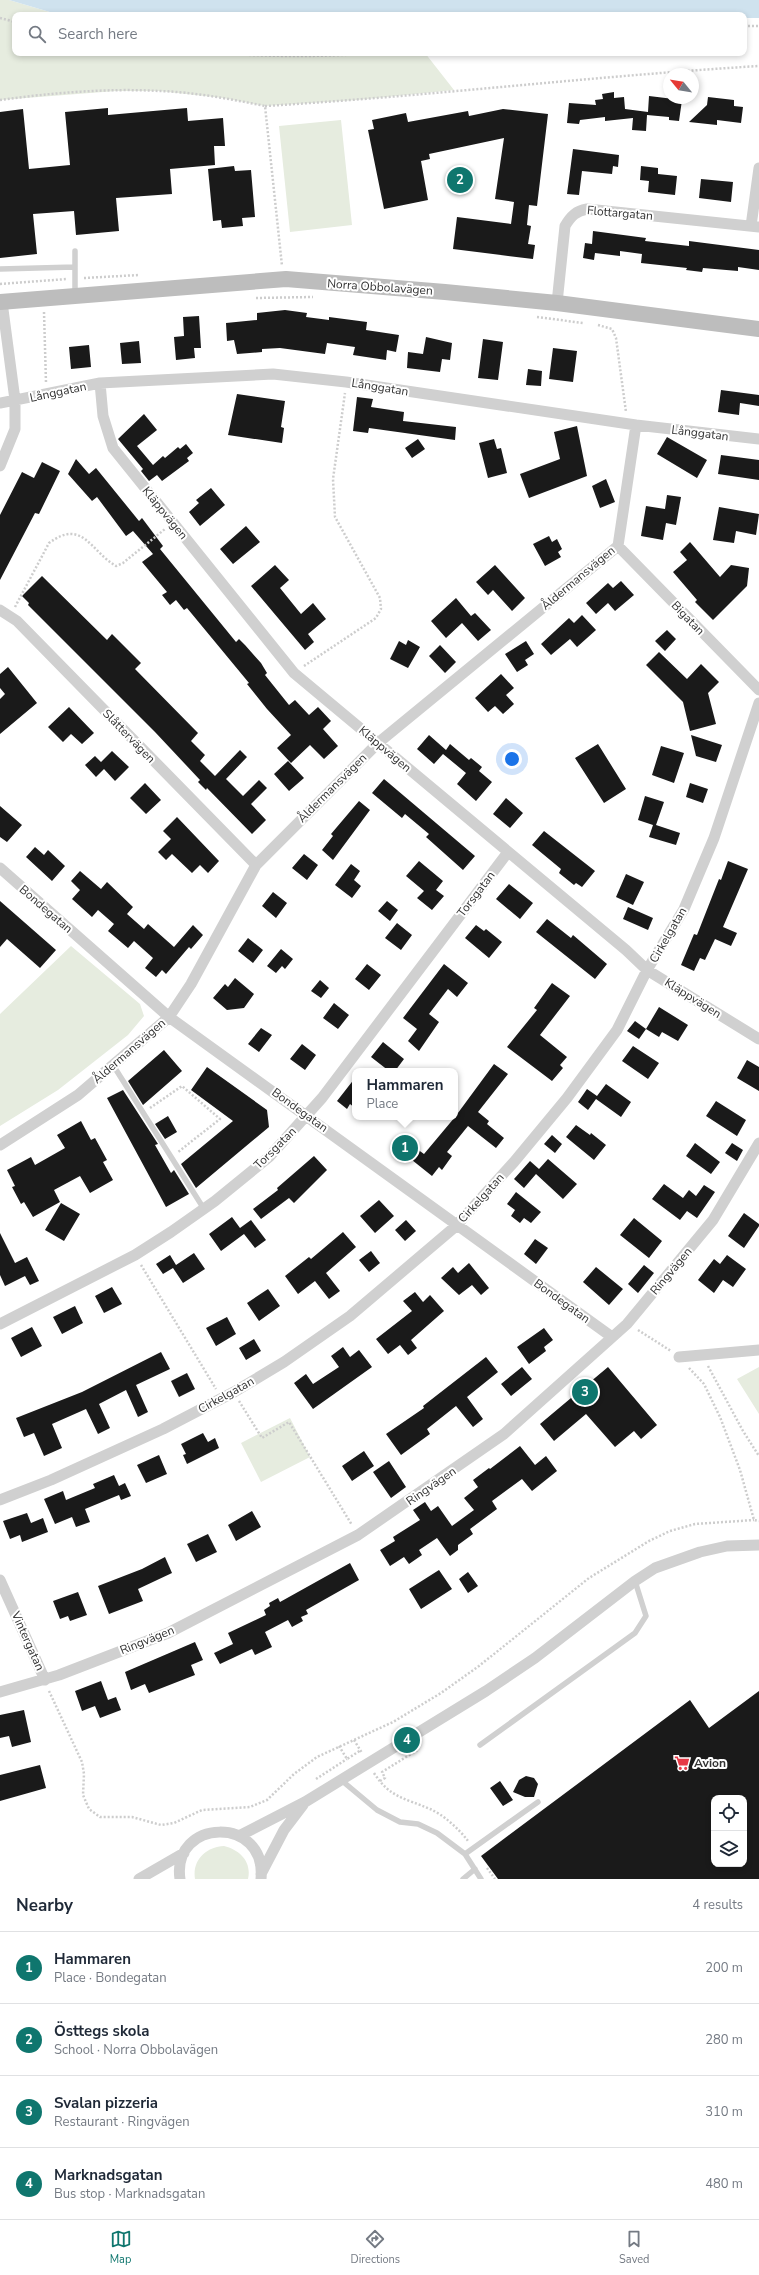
<!DOCTYPE html>
<html lang="en">
<head>
<meta charset="utf-8">
<style>
	body { margin:0; font-family:"Nunito Sans",sans-serif; background:#f6f6f7; color:#1f2937 }
	.controls { position:absolute; right:12px; bottom:12px; display:grid; overflow:hidden; border-radius:8px; box-shadow:0 2px 6px #0003 }
	.controls button { width:36px; height:36px; display:grid; place-items:center; padding:0; border:0; border-bottom:1px solid #e0e1e3; background:#fff; color:#1f2937; font:20px sans-serif }
	.compass { position:absolute; left:663px; top:68px; width:36px; height:36px; border-radius:50%; background:#fff; box-shadow:0 2px 6px #0003; rotate:300deg }
	.you { position:absolute; left:512px; top:759px; width:14px; height:14px; margin:-10px; border:3px solid #fff; border-radius:50%; background:#1a73e8; box-shadow:0 0 0 6px #1a73e833 }
	.badge { display:grid; place-items:center; width:26px; height:26px; border-radius:50%; background:#0f766e; color:#fff; font-size:13px; font-weight:700 }
	.pin { position:absolute; translate:-50% -50%; border:2px solid #fff; box-shadow:0 1px 4px #0006 }
	.popup { position:absolute; left:352px; top:1068px; width:106px; height:52px; box-sizing:border-box; display:grid; place-content:center; border-radius:8px; background:#fff; filter:drop-shadow(0 1px 3px #0005); font-size:13px; white-space:nowrap; color:#747a83 }
	.popup b { font-size:15px; color:#1f2937 }
	.popup::after { content:''; position:absolute; left:50%; top:100%; margin-left:-8px; border:8px solid transparent; border-top-color:#fff }
	.list { margin:0; padding:0; list-style:none }
	h2 { display:flex; justify-content:space-between; align-items:center; height:52px; margin:0; padding:0 16px; font-size:17px }
	h2 small { font-size:13px; font-weight:400; color:#747a83 }
	.list li { display:grid; grid-template-columns:26px 1fr auto; gap:12px; align-items:center; box-sizing:border-box; height:72px; padding:0 16px; border-top:1px solid #e0e1e3 }
	.list b { display:block; font-size:15px; white-space:nowrap }
	.list p { margin:0; font-size:13px; white-space:nowrap; color:#747a83 }
	.list em { font-size:13px; font-style:normal; color:#747a83 }
	.icon { flex:none; width:22px; height:22px; fill:none; stroke:currentColor; stroke-width:2; stroke-linecap:round; stroke-linejoin:round }
	.map { position:relative; flex:none; width:759px; height:1879px; overflow:hidden }
	.search { position:absolute; background:#fff; box-shadow:0 2px 6px #0003; left:12px; right:12px; top:12px; height:44px; display:flex; align-items:center; gap:10px; box-sizing:border-box; padding:0 14px; border-radius:8px; color:#747a83; font-size:15px }
	.sheet { height:340px; background:#fff }
	nav { display:flex; justify-content:space-around; align-items:center; box-sizing:border-box; height:56px; border-top:1px solid #e0e1e3; background:#fff; font-size:11px; color:#747a83 }
	nav a { display:grid; justify-items:center; gap:2px }
	nav .on { color:#0f766e }
	.map>svg:first-child { display:block }
	.green { fill:#e6ecdf }
	.water { fill:#cfe2ee }
	.building { fill:#1a1a1a; fill-rule:evenodd }
	.lines { fill:none; stroke-linecap:round; stroke-linejoin:round }
	.path { stroke:#cdcdcd; stroke-width:2.5; stroke-dasharray:2 2; stroke-linecap:butt }
	.lane { stroke:#d0d0d0; stroke-width:5.5 }
	.street { stroke:#d0d0d0; stroke-width:11 }
	.secondary { stroke:#bdbdbd; stroke-width:16 }
	.labels { text-anchor:middle; dominant-baseline:central; stroke-width:4; stroke-linejoin:round; paint-order:stroke }
	.street-label { font-size:12px; fill:#333; stroke:#fff }
	.poi-label { font-size:12px; font-weight:bold; fill:#333; stroke:#fff; text-anchor:start }
</style>
</head>
<body>
<div class="map">
<svg width="759" height="1879" viewBox="0 0 759 1879">
	<rect width="100%" height="100%" fill="#fff"/>
	<path class="green" d="M0,0h9l51,15h-45v38h410l29,37 -97,10 -92,6 -42,-8 -64,-7h-43l-116,9z
		M341,120l11,105 -62,7 -11,-106z
		M71,946l69,58 4,12 -16,19 -70,55 -58,36v-112z
		M759,1367v47l-22,-35z
		M290,1418l20,39 -49,25 -20,-39z
		M224,1846c16,4 28,16 24,33h-53c-3,-19 11,-32 29,-33z"/>
	<path class="water" d="M9,0h750v18h-15v-3h-684z"/>
	<path class="building" d="M614,92v6l10,-1 1,12 23,3 1,-16 33,4 -3,21 -10,-1v-3l-22,-2 -1,16 -14,-1 1,-12 -28,3v-4l-25,3 -1,4 -12,-1 2,-20 27,2 -1,-5 8,-1 -1,-5z
		M708,97l26,3v6l9,1 -2,16 -24,-3v5l-28,-3 18,-17z
		M108,108v7l79,-7 1,13 35,-3 2,28h-11l1,19 -45,4 2,25 -56,4 3,33 -43,4 -2,-24 -41,3 4,40 -37,4v-146l23,-3 6,60 41,-4 -5,-53z
		M503,109l45,5 -11,92 -8,-1 -2,20 4,1 -3,18 7,1 -2,14 -80,-10 4,-32 54,7 3,-22 -19,-3 9,-61 -75,16 1,5 -9,2 7,39 -44,9 -16,-79 6,-1 -2,-9 34,-7 2,9 60,-11 1,5z
		M573,149l46,6 -1,12 -5,-1 -1,8 -30,-3 -3,24 -12,-1z
		M234,166l1,5 16,-1 4,47 -13,1 1,8 -21,2 -1,-8 -8,1 -5,-52z
		M641,166l17,2v6l19,2 -2,19 -27,-3 1,-11 -9,-1z
		M701,179l32,3 -2,20 -32,-4z
		M593,231l53,7 -1,3 44,5v-5l70,9v20l-21,-3v4l-35,-3 -1,4 -16,-2 1,-2 -46,-5 1,-9 -22,-3v5l-25,-3 -1,7 -11,-2 2,-15 7,1z
		M285,310l22,3 -1,4 23,3v-3l38,5 -1,8 33,5 -3,17 -9,-2 -1,10 -33,-5 2,-8 -28,-4 -2,11 -45,-6 -18,1v3l-25,2 -3,-14 -7,1 -1,-18 31,-3v-7z
		M199,316l2,32h-7l1,10 -19,2 -2,-23 10,-1 -1,-19z
		M426,337l26,6 -2,17 -8,-1 -2,13 -33,-4 1,-16 15,2z
		M483,339l20,3 -5,38 -20,-2z
		M139,341l2,22 -19,1 -2,-21z
		M89,345l2,22 -20,2 -2,-22z
		M553,348l24,3 -4,31 -24,-3z
		M528,369l14,2 -1,15 -15,-1z
		M721,390l38,5v11l-19,-3 -1,12 -21,-3z
		M237,394l48,7 -4,26 3,1 -2,15 -54,-8z
		M357,397l16,2 -2,8 33,5 -1,9 53,6 -1,13 -86,-12 -1,5 -15,-2z
		M144,414l13,16 -20,16 16,19 10,-9 2,2 13,-11 2,2 6,-5 7,9 -6,5 2,3 -27,20 -5,-6 -8,6 -8,-10 2,-2 -25,-30z
		M577,426l10,50 -58,22 -9,-24 40,-15 -6,-27z
		M667,437l40,23 -10,18 -40,-24z
		M418,439l7,10 -13,9 -7,-10z
		M494,439l3,10 4,-1 6,25 -19,5 -9,-35z
		M721,455l38,5v20l-41,-6z
		M76,459l13,15 7,-6 43,53 3,-3 21,28 -3,3 76,93 3,-3 6,6 16,18 6,10 -2,2 24,30 6,-5 14,15 9,-8 13,14 -8,8 15,17 -14,13 -14,-14 -19,18 -14,-15 14,-13 -24,-26 -20,-25 2,-1 -62,-75 -3,2 -8,-10 -6,5 -8,-10 5,-3 -25,-30 11,-8 -20,-23 -7,5 -29,-39 -5,4 -24,-27z
		M42,462l18,9 -21,43 -4,-1 -35,67v-65l22,-43 12,6z
		M606,479l9,23 -15,6 -8,-22z
		M211,488l14,17 -25,21 -11,-14 10,-9 -3,-3z
		M667,495l14,2 -5,28 -10,-2 -3,17 -22,-4 5,-30 19,3z
		M719,507l40,7 -3,21 -20,-4 -2,12 -21,-3z
		M246,526l14,16 -27,22 -13,-15z
		M549,536l3,6 5,-3 5,10 -4,3 3,5 -16,9 -12,-22z
		M690,542l30,35 11,-12 18,3 -2,18 -34,34 -18,-18 2,-2 -24,-28 14,-12 -7,-8z
		M275,565l14,15 -9,8 21,26 12,-11 13,16 -18,15 6,8 -9,8 -54,-64z
		M495,565l30,33 -13,13 -19,-21 -5,5 -12,-13z
		M42,576l65,64 5,-6 29,29 -6,6 63,64 -7,8 14,14 -5,6 15,15 25,-26 7,7 -21,22 17,17 16,-16 8,8 -16,16 15,16 -14,14 -45,-46 -1,2 -8,-8 2,-2 -45,-48 -127,-127 1,-2 -7,-7z
		M621,581l13,14 -19,16 -7,-8 -12,11 -10,-11 22,-20 5,5z
		M456,598l15,18 4,-3 16,17 -13,11 -16,-18 -16,15 -15,-17z
		M582,615l14,15 -19,17 -7,-8 -19,16 -10,-11 28,-26 5,5z
		M667,630l9,9 -11,12 -10,-10z
		M408,640l12,7 -12,21 -18,-9 9,-18 7,4z
		M526,641l8,13 -9,6 3,5 -11,7 -12,-18z
		M440,645l16,17 -11,11 -16,-17z
		M659,652l28,27 14,-15 18,18 -11,11 8,31 -26,7 -7,-29 -37,-37z
		M8,667l29,36 -37,31v-35l5,-5 -5,-6v-14z
		M501,674l13,14 -8,7 8,9 -11,10 -8,-8 -7,6 -13,-14z
		M69,707l25,26 -12,11 -11,-10 -8,8 -15,-15z
		M429,735l17,15 4,-6 19,16 2,-2 11,9 -3,4 13,11 -16,19 -19,-17 9,-11 -23,-19 -9,10 -17,-15z
		M691,735l31,10 -6,17 -20,-6z
		M598,744l28,45 -22,14 -29,-45z
		M661,746l23,7 -10,30 -22,-8z
		M112,751l17,16 -14,14 -11,-12 -8,8 -11,-12 10,-9 6,6z
		M288,761l16,17 -15,13 -15,-17z
		M384,779l91,77 -12,14 -37,-33 3,-3 -24,-20 -3,4 -30,-25z
		M145,783l16,17 -15,14 -16,-16z
		M690,783l18,6 -5,14 -17,-6z
		M645,796l19,6 -8,23 24,8 -4,12 -27,-8 4,-12 -15,-5z
		M506,798l17,15 -13,15 -17,-14z
		M359,801l11,9 -37,50 -11,-10 11,-14 -2,-2z
		M0,806l22,19 -15,17 -7,-5z
		M177,817l42,44 -11,12 -8,-8 -8,8 -20,-19 -6,6 -8,-8 13,-13 -8,-8z
		M544,831l51,40 -13,16 -6,-4 -2,2 -15,-12 2,-4 -29,-24z
		M35,847l9,8 4,-5 17,16 -13,15 -26,-24z
		M304,854l14,11 -11,15 -15,-12z
		M419,861l24,20 -7,9 8,6 -12,14 -15,-12 7,-7 -18,-15z
		M728,861l20,8 -25,58 14,6 -6,13 -16,-7 -10,21 -5,-2 -6,13 -13,-6 13,-31 3,1 22,-56 2,1z
		M351,864l9,7 -6,9 7,6 -9,12 -17,-13z
		M80,871l21,18 6,-7 26,25 -6,7 17,15 4,-5 26,23 19,-22 10,10 -12,14 -2,-2 -23,27 -4,-4 -6,7 -11,-9 8,-10 -19,-17 -6,7 -20,-17 6,-7 -16,-14 -6,7 -20,-18 8,-9 -9,-9z
		M626,874l18,8 -11,23 -17,-8z
		M509,884l24,19 -13,16 -24,-20z
		M273,892l14,11 -11,15 -14,-12z
		M0,901l56,49 -16,18 -33,-29 -7,8z
		M387,901l11,9 -8,11 -12,-10z
		M628,907l25,11 -5,12 -25,-11z
		M547,919l24,19 2,-3 34,29 -12,15 -59,-47z
		M397,923l15,12 -11,15 -16,-12z
		M476,925l8,6 2,-2 16,13 -13,16 -24,-20z
		M248,938l15,12 -10,13 -15,-12z
		M281,949l12,10 -8,10 -3,-3 -6,7 -9,-7z
		M367,964l14,11 -12,15 -14,-11z
		M444,964l24,19 -11,14 -9,-8 -19,25 10,8 -20,29 -11,-10 9,-12 -14,-11z
		M235,978l19,16 -10,14 -17,2 -14,-12 12,-14 3,3z
		M320,980l9,8 -8,10 -10,-7z
		M552,983l18,13 -30,39 27,22 -7,8 3,3 -11,13 -45,-34 30,-37 -3,-2z
		M334,1003l15,12 -11,14 -15,-11z
		M659,1007l29,18 -10,16 -16,-9 -3,5 -13,-8z
		M635,1021l11,8 -7,10 -12,-8z
		M261,1028l11,7 -13,17 -11,-8z
		M383,1042l21,17 -9,12h-6l-18,-14z
		M302,1044l14,11 -11,15 -15,-11z
		M633,1046l26,17 -11,16 -26,-18z
		M164,1050l18,21 -39,34 -15,-24z
		M747,1060l12,7v24l-22,-13z
		M494,1064l14,10 -30,38 11,9 -2,3 17,14 -8,10 -28,-22 -21,26 5,4 -10,14 -3,-3 -7,9 -25,-20 -11,-7 7,-10 21,15 31,-37z
		M207,1067l60,43 2,17 -73,61 -15,-24 52,-43 -42,-31z
		M355,1078v30l-5,-4 -3,5 -10,-8z
		M606,1084l25,18 -10,15 -25,-18 -8,11 -10,-8 9,-13 10,7z
		M123,1090l35,54 -3,1 16,28 3,-3 15,24 -23,13 -59,-109z
		M716,1101l30,19 -9,16 -31,-20z
		M168,1116l9,16 -12,7 -10,-15z
		M81,1121l10,19 4,-2 12,22 -4,2 10,18 -23,13 -10,-17 -26,14 6,12 -27,15 -9,-15 -3,2 -9,-17 3,-1 -8,-16 24,-13 4,8 30,-17 -8,-13z
		M576,1125l14,10 1,-2 15,12 -12,15 -28,-23z
		M552,1135l10,9 -7,9 -11,-9z
		M695,1143l25,19 -9,12 -25,-18z
		M732,1143l11,7 -6,11 -12,-8z
		M314,1156l13,14 -33,33 -5,-5 -28,21 -8,-10 25,-19 -1,-2z
		M548,1159l29,25 -14,15 -27,-25 -12,14 -10,-9 16,-18 9,8z
		M664,1184l19,14 6,-8 7,6 8,-11 11,7 -18,26 -10,-7 -7,9 -28,-21z
		M516,1192l25,20 -10,11 -7,-5 -4,5 -9,-7 4,-6 -8,-6z
		M379,1200l15,16 -19,17 -15,-17z
		M61,1203l19,11 -16,27 -19,-11z
		M744,1213l15,11v2l-15,22 -16,-12z
		M232,1217l8,11 11,-8 15,20 -11,8 -11,-14 -23,17 -12,-17z
		M634,1218l28,23 -13,17 -29,-23z
		M406,1220l10,11 -11,10 -10,-11z
		M343,1232l13,15 -30,26 14,18 -11,8 -14,-18 -17,13 -13,-18 24,-19 2,2z
		M0,1233l15,30 12,-6 12,24 -9,4 -5,-9 -20,10 -5,-11z
		M535,1239l13,9 -12,16 -12,-10z
		M371,1251l9,12 -11,9 -10,-12z
		M194,1253l11,16 -22,14 -10,-15 -10,6 -7,-10 14,-9 6,10z
		M727,1255l19,14 -13,18 -10,-7 -9,13 -16,-13 16,-21 6,5z
		M469,1263l20,25 -8,7 -9,-10 -13,10 -18,-17 12,-11 5,6z
		M644,1265l10,8 -16,20 -10,-9z
		M596,1267l27,22 -14,16 -26,-23z
		M112,1287l10,17 -18,9 -9,-17z
		M268,1289l12,17 -21,15 -12,-18z
		M415,1292l8,10 7,-7 14,16 -33,29 6,8 -9,7 -8,-10 -12,9 -12,-15 36,-28 -9,-10z
		M75,1306l8,17 -21,11 -9,-17z
		M227,1317l9,17 -20,12 -10,-18z
		M32,1327l10,19 -21,11 -10,-19z
		M544,1328l9,12 -9,7 2,4 -17,13 -12,-17z
		M254,1339l7,12 -15,9 -7,-12z
		M343,1347l7,10 9,-7 13,17 -59,42 -19,-26 12,-9 7,10 26,-17 -8,-11z
		M161,1352l9,17 -34,16 12,27 -10,5 -12,-27 -27,14 11,24 -12,6 -12,-25 -34,15 10,24 -18,8 -10,-23 -10,4 -8,-19 66,-26z
		M486,1357l12,15 -31,25 16,22 -10,8 -17,-21 -29,23 3,5 -29,21 -15,-21 38,-26 -1,-2z
		M522,1367l10,12 -21,17 -10,-12z
		M608,1367l49,58 -16,14 -7,-8 -19,16 -29,-33 -32,27 -14,-17z
		M187,1373l8,16 -16,8 -8,-16z
		M203,1433l5,9 7,-4 4,10 -32,16 -4,-9 3,-1 -5,-10z
		M520,1446l15,19 11,-9 11,15 -25,20 -10,-12 -30,22 5,8 -27,20 3,5 -15,11v5l-8,6 -13,-18 -18,12 3,5 -13,9 -5,-7 -14,9 -10,-16 15,-9 -2,-4 27,-17 -7,-10 12,-8 6,9 7,-5 14,20 22,-16 -10,-12 14,-11 -5,-7 16,-12 1,1z
		M364,1451l10,15 -22,15 -10,-15z
		M159,1455l8,19 -21,9 -9,-18z
		M389,1461l17,26 -15,11 -18,-26z
		M114,1475l5,11 6,-3 6,13 -10,4 -2,-5 -34,14 5,13 -14,5 -4,-10 -17,7 -11,-25 19,-8 3,9 29,-12 -2,-4z
		M252,1511l9,16 -25,14 -8,-16z
		M27,1513l4,10 12,-5 5,14 -26,10 -2,-7 -10,4 -7,-18z
		M208,1534l9,18 -21,10 -9,-18z
		M165,1557l7,16 -34,16 5,12 -34,13 -11,-28 44,-17z
		M350,1563l9,17 -53,30 2,4 -7,3 2,4 -11,6 -4,-7 -23,12 7,15 -17,8 -3,-6 -32,15 -6,-11 19,-9 -5,-11 38,-18 -2,-5 6,-4 -1,-3 9,-5 2,4z
		M439,1570l13,19 -31,20 -12,-20z
		M468,1572l10,14 -10,7 -9,-14z
		M78,1592l9,23 -17,6 -2,-5 -8,3 -7,-18z
		M195,1642l8,18 -12,5 4,10 -46,18 -4,-9 -14,6 -6,-18z
		M101,1681l7,19 8,-3 5,13 -21,8 -5,-12 -13,5 -7,-20z
		M759,1691v188h-261l-17,-23 209,-156 19,28zM714,1798h30v66h-30z
		M24,1710l7,32 -19,5 -3,-11 -9,2v-23z
		M40,1765l6,23 -46,13v-26z
		M526,1776l8,2 4,6 -4,13h-9l-12,-5 6,-12z
		M500,1781l13,19 -10,6 -13,-18z"/>
	<g class="lines">
		<path class="path" d="M0,18l15,4
			M744,26h15
			M217,53c53,4 106,4 160,0
			M0,100c50,-7 108,-12 159,-9 35,1 71,8 106,15l17,160
			M265,106c165,-10 329,-30 494,-40
			M84,278l55,-3
			M0,284l67,-5
			M256,298l57,-1
			M44,312l2,71
			M537,317l46,6
			M598,325l14,4 4,9 10,74
			M15,607l34,-64c34,-25 41,8 67,23l7,-3 42,-34
			M304,666l72,-48 5,-9 -1,-11 -45,-81 -2,-38 12,-86
			M150,1108l32,-22 38,33 -42,33
			M141,1265l75,124
			M638,1330l33,21
			M708,1366l35,65 16,25
			M689,1368l15,16 16,33 20,53 14,50 5,1
			M239,1401l23,37 27,-16 63,103
			M49,1691l33,71 2,12 -1,21 6,14 11,8h32l29,8 13,-2 28,-13 48,-3 17,-7 27,-26 23,-17 76,-35 48,-29 38,-27 110,-88 60,-37 21,-10 25,-7 59,-4
			M354,1740l8,13
			M339,1746l8,13 14,-9
			M374,1773c16,25 31,25 56,36 14,6 29,20 38,32
			M316,1779l31,-20
			M380,1781l5,-3 -3,-6 37,-23
			M487,1868l8,11"/>
		<path class="lane" d="M0,269l75,-2
			M75,295v-44
			M113,1065l91,144
			M480,1745l155,-112 11,-17 -11,-35
			M341,1780l36,30 23,12 18,2 19,9 28,21 16,25
			M465,1854l73,-52
			M463,1879l12,-10"/>
		<path class="street" d="M751,226l8,-58
			M557,303l8,-77c6,-10 11,-15 22,-17l172,18
			M100,383l3,33 10,32 181,225 332,277 21,20 112,69
			M0,403l100,-20 173,-9 73,8 290,43 123,14
			M0,466l15,-37v-29l-13,-98
			M618,546l141,144
			M0,610l17,11 239,244
			M0,868l169,149 443,320
			M0,1145l78,-50 91,-78 22,-33 65,-119 122,-122 240,-197 18,-121
			M0,1324l135,-69 36,-23 44,-31 54,-44 53,-59 186,-246
			M679,1357l80,-7
			M0,1500l51,-20 112,-51 71,-37 50,-30 66,-46 106,-90 58,-64 53,-64 50,-68 30,-60 37,-61 30,-71 45,-135
			M0,1580l45,100
			M0,1692l59,-17 109,-42 190,-98 146,-101 123,-110 86,-104 46,-77
			M239,1836l66,-34 181,-111 49,-33 100,-77 20,-13 45,-16 27,-6 32,-1
			M261,1874l23,-44 19,-25
			M139,1879l45,-26
			M180,1879c-9,-61 87,-64 81,0"/>
		<path class="secondary" d="M0,302l286,-23 159,13 112,11 202,26"/>
	</g>
	<defs>
		<g id="supermarket-bare" transform="scale(1.2)"><path d="M-6-5.5h2.5l.6 2H6L4.5 2H-2.5L-4.4-4H-6ZM-1.5 3.2a1.3 1.3 0 1 0 .1 0ZM3 3.2a1.3 1.3 0 1 0 .1 0Z" fill="#e63946" stroke="#fff" stroke-width="2.5" paint-order="stroke"/></g>
	</defs>
	<g fill-rule="evenodd">
		<use href="#supermarket-bare" x="682" y="1763"/>
	</g>
	<g class="labels">
		<g class="street-label">
			<text transform="translate(620 213) rotate(5)">Flottargatan</text>
			<text transform="translate(380 287) rotate(4)">Norra Obbolavägen</text>
			<text transform="translate(380 387) rotate(9)">Långgatan</text>
			<text transform="translate(58 392) rotate(-12)">Långgatan</text>
			<text transform="translate(700 433) rotate(7)">Långgatan</text>
			<text transform="translate(165 513) rotate(51)">Kläppvägen</text>
			<text transform="translate(578 578) rotate(-40)">Åldermansvägen</text>
			<text transform="translate(688 618) rotate(46)">Bigatan</text>
			<text transform="translate(129 736) rotate(46)">Slåttervägen</text>
			<text transform="translate(385 749) rotate(40)">Kläppvägen</text>
			<text transform="translate(332 788) rotate(-45)">Åldermansvägen</text>
			<text transform="translate(476 894) rotate(-53)">Torsgatan</text>
			<text transform="translate(46 909) rotate(41)">Bondegatan</text>
			<text transform="translate(668 935) rotate(-60)">Cirkelgatan</text>
			<text transform="translate(693 998) rotate(32)">Kläppvägen</text>
			<text transform="translate(129 1051) rotate(-41)">Åldermansvägen</text>
			<text transform="translate(300 1110) rotate(36)">Bondegatan</text>
			<text transform="translate(275 1148) rotate(-45)">Torsgatan</text>
			<text transform="translate(481 1198) rotate(-48)">Cirkelgatan</text>
			<text transform="translate(671 1271) rotate(-50)">Ringvägen</text>
			<text transform="translate(562 1301) rotate(36)">Bondegatan</text>
			<text transform="translate(226 1395) rotate(-29)">Cirkelgatan</text>
			<text transform="translate(431 1486) rotate(-35)">Ringvägen</text>
			<text transform="translate(147 1640) rotate(-22)">Ringvägen</text>
			<text transform="translate(28 1641) rotate(66)">Vintergatan</text>
		</g>
		<g class="poi-label">
			<text x="694" y="1763">Avion</text>
		</g>
	</g>
</svg>
<div class="controls">
<button><svg class="icon" aria-label="locate" viewBox="0 0 24 24"><circle cx="12" cy="12" r="6"/><path d="M12 2v4M12 18v4M2 12h4M18 12h4"/></svg></button>
<button><svg class="icon" aria-label="layers" viewBox="0 0 24 24"><path d="M12 4l9 5-9 5-9-5zM3 14l9 5 9-5"/></svg></button>
</div>
<svg class="compass" viewBox="-18 -18 36 36"><path d="M0-13l5 13h-10z" fill="#e53935"/><path d="M0 13l5-13h-10z" fill="#747a83"/></svg>
<div class="you"></div>
<div class="pin badge" style="left:405px;top:1148px">1</div>
<div class="popup"><b>Hammaren</b>Place</div>
<div class="pin badge" style="left:460px;top:180px">2</div>
<div class="pin badge" style="left:585px;top:1392px">3</div>
<div class="pin badge" style="left:407px;top:1740px">4</div>
<div class="search"><svg class="icon" aria-label="search" viewBox="0 0 24 24"><circle cx="10" cy="10" r="6"/><path d="M15 15l6 6"/></svg>Search here</div>
</div>
<section class="sheet">
<h2>Nearby<small>4 results</small></h2>
<ul class="list">
<li><span class="badge">1</span><div><b>Hammaren</b><p>Place · Bondegatan</p></div><em>200 m</em></li>
<li><span class="badge">2</span><div><b>Östtegs skola</b><p>School · Norra Obbolavägen</p></div><em>280 m</em></li>
<li><span class="badge">3</span><div><b>Svalan pizzeria</b><p>Restaurant · Ringvägen</p></div><em>310 m</em></li>
<li><span class="badge">4</span><div><b>Marknadsgatan</b><p>Bus stop · Marknadsgatan</p></div><em>480 m</em></li>
</ul>
</section>
<nav>
<a class="on"><svg class="icon" aria-label="map" viewBox="0 0 24 24"><path d="M3 6l6-2 6 2 6-2v14l-6 2-6-2-6 2zM9 4v14M15 6v14"/></svg>Map</a>
<a><svg class="icon" aria-label="directions" viewBox="0 0 24 24"><path d="M12 3l9 9-9 9-9-9zM9 14v-3h6M13 9l2 2-2 2"/></svg>Directions</a>
<a><svg class="icon" aria-label="saved" viewBox="0 0 24 24"><path d="M7 4h10v16l-5-4-5 4z"/></svg>Saved</a>
</nav>
</body>
</html>
